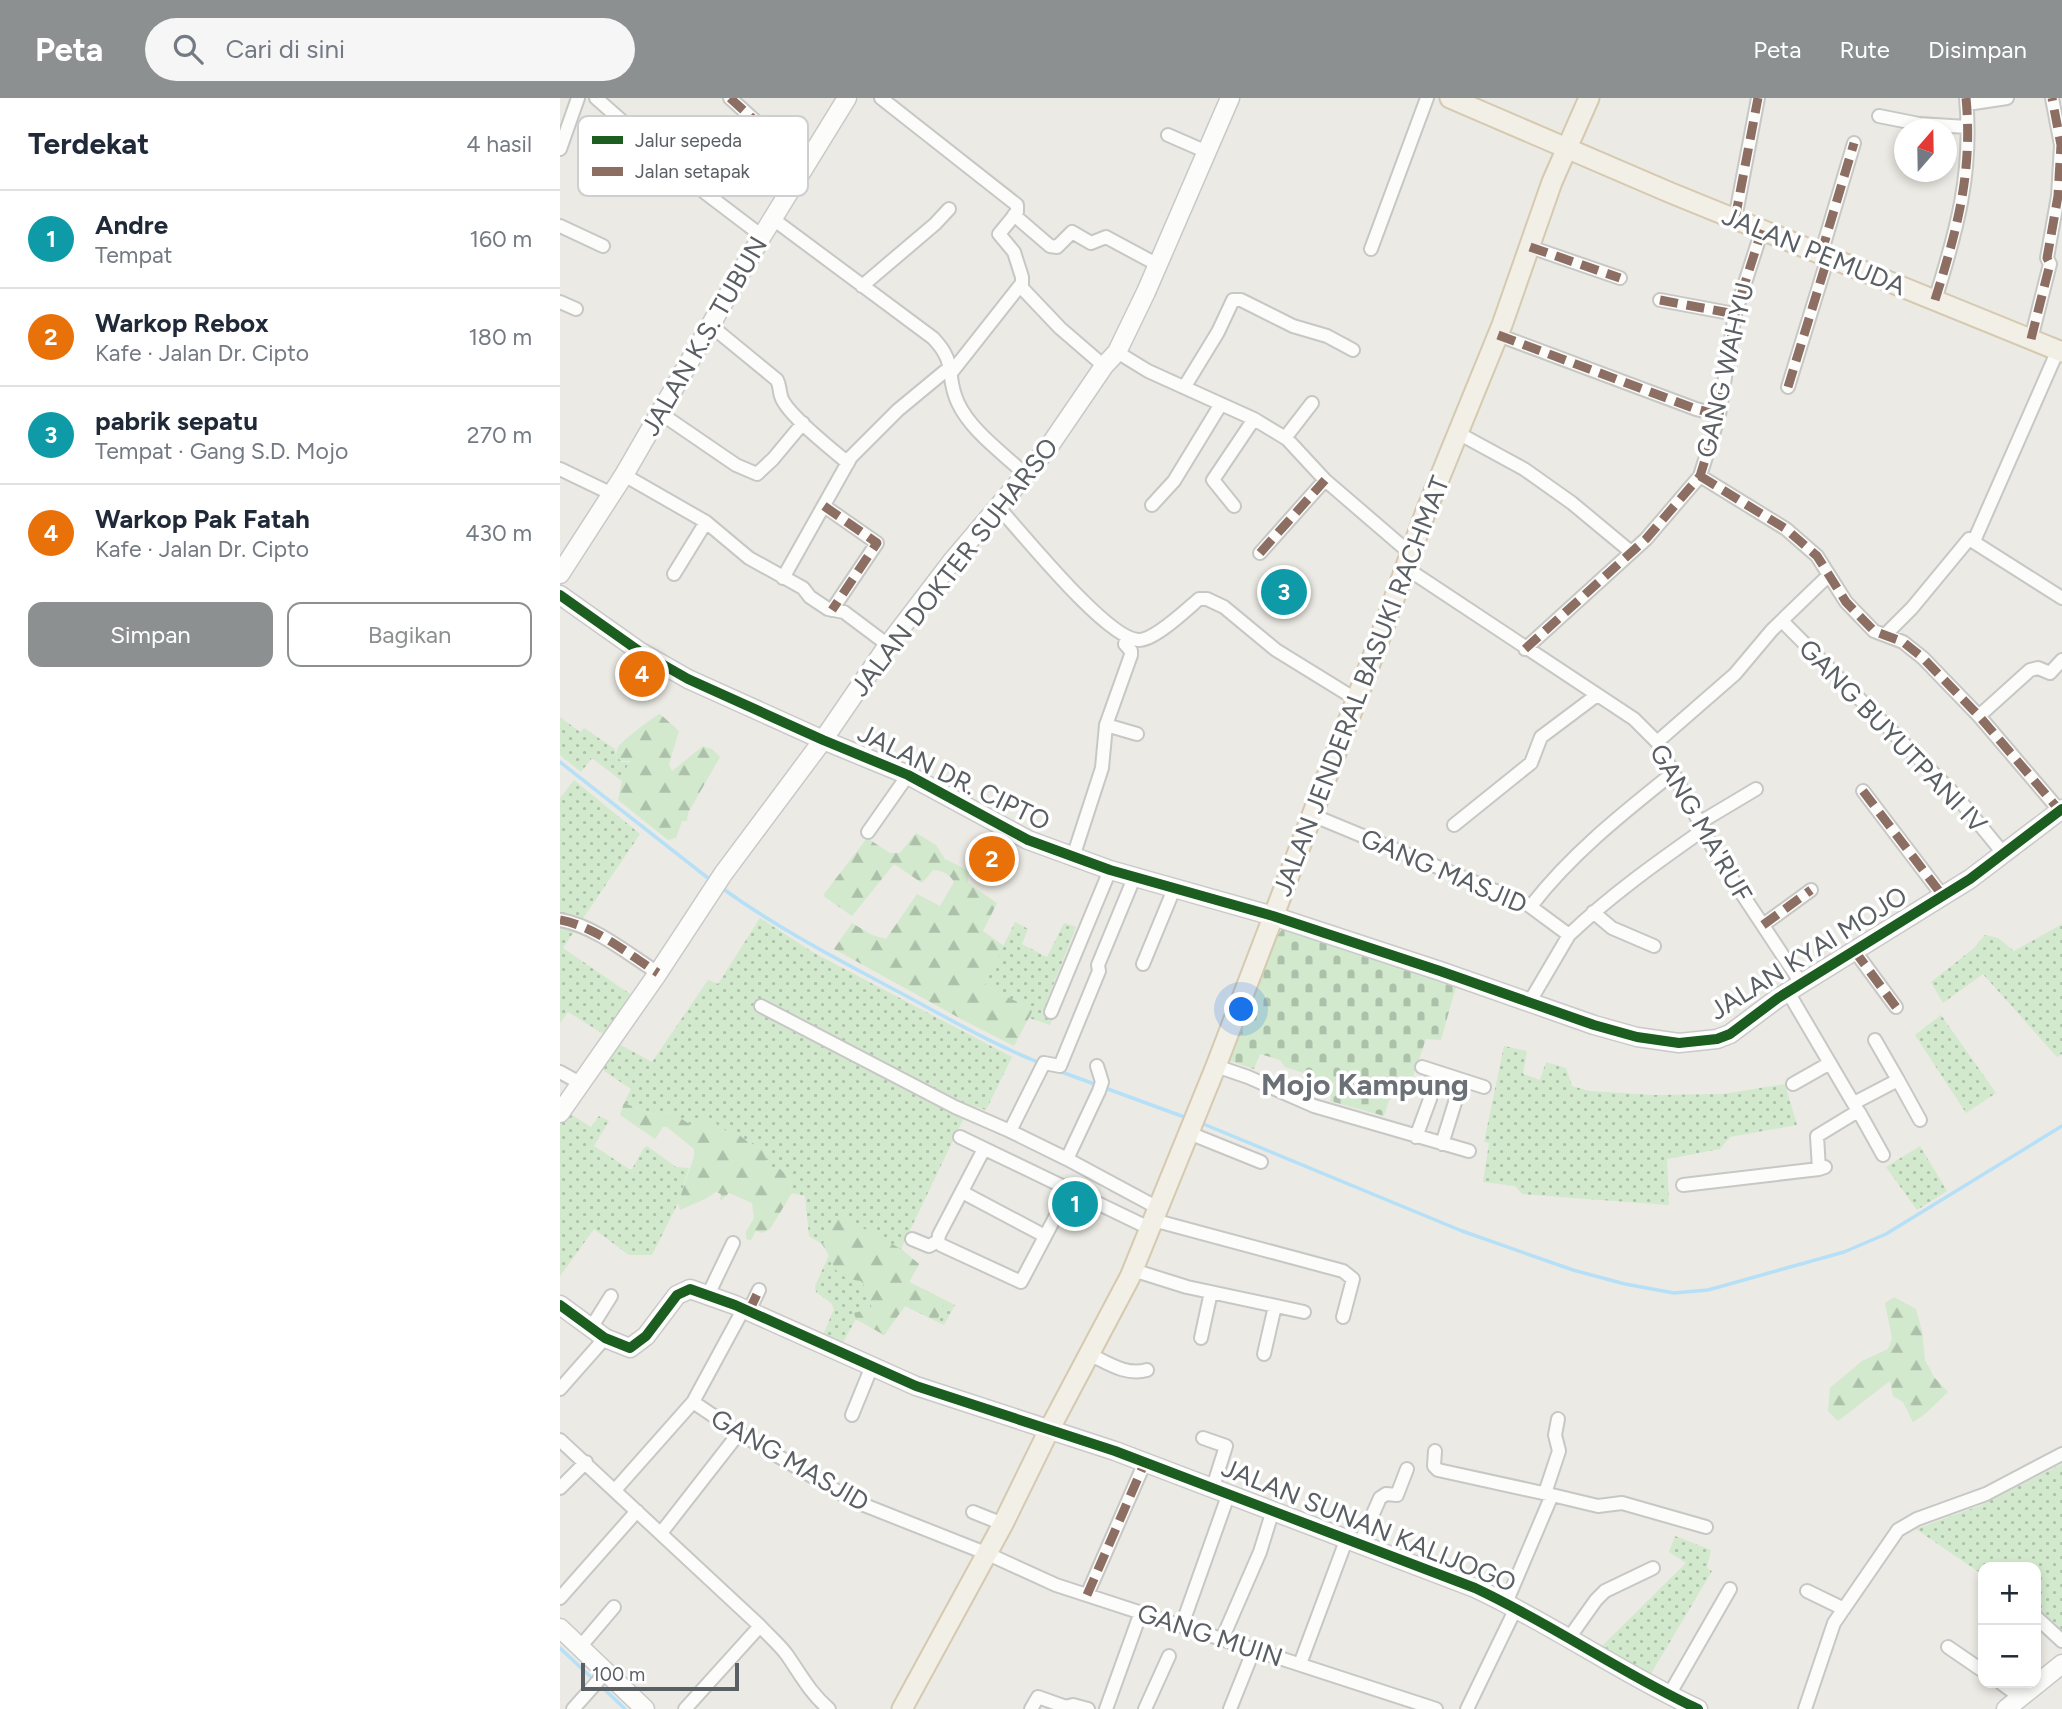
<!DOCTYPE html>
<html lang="id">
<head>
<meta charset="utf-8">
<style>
	body { margin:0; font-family:Figtree,sans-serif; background:#f6f6f7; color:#1f2937 }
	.controls { position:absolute; right:21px; bottom:21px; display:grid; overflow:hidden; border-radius:14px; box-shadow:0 4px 10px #0003 }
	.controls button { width:63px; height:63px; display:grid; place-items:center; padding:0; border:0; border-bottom:2px solid #e0e1e3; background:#fff; color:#1f2937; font:35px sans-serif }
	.compass { position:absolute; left:1334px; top:21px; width:63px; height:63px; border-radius:50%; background:#fff; box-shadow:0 4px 10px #0003; rotate:20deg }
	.scale { position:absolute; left:21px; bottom:18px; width:158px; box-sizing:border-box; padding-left:7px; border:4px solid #5a5f64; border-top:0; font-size:19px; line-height:24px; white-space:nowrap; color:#5a5f64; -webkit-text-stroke:5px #fff; paint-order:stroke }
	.you { position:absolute; left:682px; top:912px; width:24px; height:24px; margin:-18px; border:5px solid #fff; border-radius:50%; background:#1a73e8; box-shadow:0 0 0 10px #1a73e833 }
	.badge { display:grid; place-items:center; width:46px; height:46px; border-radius:50%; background:#8d9091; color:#fff; font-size:23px; font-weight:700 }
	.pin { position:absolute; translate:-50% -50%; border:4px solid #fff; box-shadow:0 2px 7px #0006 }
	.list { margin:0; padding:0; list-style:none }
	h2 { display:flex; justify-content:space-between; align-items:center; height:91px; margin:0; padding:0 28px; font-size:30px }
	h2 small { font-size:23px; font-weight:400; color:#747a83 }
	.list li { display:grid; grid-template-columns:46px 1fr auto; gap:21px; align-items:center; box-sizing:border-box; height:98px; padding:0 28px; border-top:2px solid #e0e1e3 }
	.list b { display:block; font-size:26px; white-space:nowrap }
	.list p { margin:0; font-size:23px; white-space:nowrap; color:#747a83 }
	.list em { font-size:23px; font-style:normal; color:#747a83 }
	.actions { display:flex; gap:14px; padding:21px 28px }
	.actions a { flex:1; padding:16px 0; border:2px solid #8d9091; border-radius:14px; text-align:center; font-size:24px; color:#8d9091 }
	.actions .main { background:#8d9091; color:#fff }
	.icon { flex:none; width:38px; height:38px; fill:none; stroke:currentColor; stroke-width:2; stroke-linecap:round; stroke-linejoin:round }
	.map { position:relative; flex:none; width:1502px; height:1611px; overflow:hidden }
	header { display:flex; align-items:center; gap:42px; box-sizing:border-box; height:98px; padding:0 35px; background:#8d9091; color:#fff }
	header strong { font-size:33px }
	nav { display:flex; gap:38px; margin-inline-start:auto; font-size:24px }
	.search { width:490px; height:63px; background:#f6f6f7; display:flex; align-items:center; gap:18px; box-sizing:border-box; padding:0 24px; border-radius:38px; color:#747a83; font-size:26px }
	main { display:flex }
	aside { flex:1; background:#fff }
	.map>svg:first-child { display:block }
	.grass { fill:url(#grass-dots) }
	.forest { fill:url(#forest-firs) }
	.cemetery { fill:url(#cemetery-stones) }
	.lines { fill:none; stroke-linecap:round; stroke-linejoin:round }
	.stream { stroke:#b6e0f7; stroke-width:3.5 }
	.street-casing { stroke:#c7c7c6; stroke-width:16 }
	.secondary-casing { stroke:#c8c9c8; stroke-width:21 }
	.primary-casing { stroke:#d5c9b0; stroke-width:23 }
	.street { stroke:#fcfcfb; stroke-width:12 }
	.secondary { stroke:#fcfcfb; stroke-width:18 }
	.primary { stroke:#f2efe7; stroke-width:19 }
	.quiet { stroke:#8d6e63; stroke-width:9; stroke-dasharray:18 9; stroke-linecap:butt }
	.cycleway-casing { stroke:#fff; stroke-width:15 }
	.cycleway { stroke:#1b5e20; stroke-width:10 }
	.labels { text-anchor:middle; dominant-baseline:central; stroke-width:7; stroke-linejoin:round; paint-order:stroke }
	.street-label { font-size:26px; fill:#5a5f64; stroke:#fff }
	.quarter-label { font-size:30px; font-weight:bold; fill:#6b7176; stroke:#fff }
	.key { fill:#fff; stroke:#cecfd0; stroke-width:2 }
	.key-label { font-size:19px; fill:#5a5f64 }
</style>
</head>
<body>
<header>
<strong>Peta</strong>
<div class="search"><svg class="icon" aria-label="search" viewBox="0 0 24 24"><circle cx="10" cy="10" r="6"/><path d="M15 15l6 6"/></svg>Cari di sini</div>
<nav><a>Peta</a><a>Rute</a><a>Disimpan</a></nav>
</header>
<main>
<aside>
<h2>Terdekat<small>4 hasil</small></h2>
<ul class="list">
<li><span class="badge" style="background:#0f9aa8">1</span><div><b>Andre</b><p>Tempat</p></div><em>160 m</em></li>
<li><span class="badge" style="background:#e8710a">2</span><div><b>Warkop Rebox</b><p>Kafe · Jalan Dr. Cipto</p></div><em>180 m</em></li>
<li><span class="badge" style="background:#0f9aa8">3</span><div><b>pabrik sepatu</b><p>Tempat · Gang S.D. Mojo</p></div><em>270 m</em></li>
<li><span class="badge" style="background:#e8710a">4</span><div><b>Warkop Pak Fatah</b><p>Kafe · Jalan Dr. Cipto</p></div><em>430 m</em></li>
</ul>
<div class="actions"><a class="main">Simpan</a><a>Bagikan</a></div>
</aside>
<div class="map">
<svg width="1502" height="1611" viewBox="0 0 1502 1611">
	<defs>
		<pattern id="grass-dots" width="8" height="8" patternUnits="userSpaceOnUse" patternTransform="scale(1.75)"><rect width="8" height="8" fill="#d2e9cd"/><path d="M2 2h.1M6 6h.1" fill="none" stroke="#adc0aa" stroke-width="1.8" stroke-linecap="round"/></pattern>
		<pattern id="forest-firs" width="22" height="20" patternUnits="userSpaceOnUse" patternTransform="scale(1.75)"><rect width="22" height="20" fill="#d2e9cd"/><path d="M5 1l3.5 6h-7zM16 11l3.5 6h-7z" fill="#adc0aa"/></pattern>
		<pattern id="cemetery-stones" width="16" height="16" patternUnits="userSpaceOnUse" patternTransform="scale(1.75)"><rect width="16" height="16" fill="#d2e9cd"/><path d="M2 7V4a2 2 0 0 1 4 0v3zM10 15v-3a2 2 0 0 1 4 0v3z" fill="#adc0aa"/></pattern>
	</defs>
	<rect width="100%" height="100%" fill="#ebeae4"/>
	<path class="grass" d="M0,619l20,15 4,-4 31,21 1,7 6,6h7l-7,19 -30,-23 -11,14 -21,-17z
		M14,682l66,54 -77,114 70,48 -28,39 -37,-23 -8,11v-225z
		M200,820l54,35 198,104 -26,53 -16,-5 -69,144 18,15 -10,18 46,23 -11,20 -39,-19 -21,29 -28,-16 -14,25 -19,-9 11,-26 -3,-6 -15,-11 -1,-6 14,-31 -7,-11 -13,-8 -4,-40 -13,-3 -3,-16 -10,-9 -10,2 -5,-5 -3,-17 -13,-6 -10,-8h-8l-16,-12 -20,5 -23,-15 -19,2 -28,-11 7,-14 -31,-21 17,-25 35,19 56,-82 10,4z
		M455,824l13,7 -6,15 25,13 17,-34 12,4 -34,86 11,5 -3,7 -21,-7 3,-8 -48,-25z
		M1502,826v130l-5,3 -74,-83 -40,29 -12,-21 42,-33 12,-14 13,3 16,13z
		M1381,917l55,78 -30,20 -51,-78z
		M944,948l23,5 -4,23 17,6 6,-18 20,6 6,18 17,5 65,4 69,-1 62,-10 12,41 -67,12 -10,12 -53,10 2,46 -147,-11 -7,-8 -32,-4 6,-39 -5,-1z
		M9,1015l22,14 8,-11 10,5 -15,25 35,23h3l12,-21 3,-2 29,21 13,1 -11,35 -26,52h-23l-35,-26 -34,47v-151z
		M1360,1048l27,45 -30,19 -31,-43z
		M1502,1366v176l-26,-20v-53h-53v8l-67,-46 63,-23z
		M1115,1438l36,14 -4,18 5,3 -63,106 -50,-28 87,-86 -17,-11z"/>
	<path class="forest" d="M100,616l19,17 -10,33 3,7 31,-25 9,3 8,8 -32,56 -1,8h-5l-6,17 -8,2 -50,-40 6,-28 6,-11h-8l-6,-5c1,-5 0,-6 3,-10 4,-6 35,-30 41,-32z
		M356,735l20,12 9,14 24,12 -1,12 29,20 -14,28 21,15 -20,39 49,25 -19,36 -51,-26 -129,-71 18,-26 20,12 14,4 31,-45 23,12 14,-24c-4,-8 -13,-12 -21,-12l-11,13 -28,-19 -42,52 -27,-19 -1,-3 43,-56 23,15h10z
		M64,1005l28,11 19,-2 23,15 4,-6 6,-1 10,2 16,12h8l10,8 13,6 7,10 -4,7 5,5 10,-2 10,9 3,16 -22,36 -8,4 -6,-2 -5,9 -5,-1v-7l8,-14 -2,-15 -23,-10 -9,8 1,-7 -5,-2 -9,6 -27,12 -2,-7 16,-46v-8l-27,-22h-4l-8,12 -35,-24z
		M281,1118l60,33 18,15 -10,18 36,18 -8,21 -32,-15 -21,29 -28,-16 -2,-6 18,-5c-5,-10 -4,-18 -11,-27 -31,-4 -24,-15 -39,-37l4,-3 5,-17z
		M1334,1199l22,12 6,22 3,29 9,17 14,15 -23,22 -12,8 -10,-20 -10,-6 -3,-15 -52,40 -10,-10 2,-23 32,-27 26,-12 4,-11 -7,-35z"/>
	<path class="cemetery" d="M723,830l174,55 -16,57 -15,-1 -16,46h-16l-10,31 -54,-15 4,-18 -49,-16 -5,-7 -20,-6 -6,15 -24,-8 48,-126z"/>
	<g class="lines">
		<path class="stream" d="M0,664l153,120
			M162,790c55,40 115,71 175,103 47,25 93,52 143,72
			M496,972l131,48
			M641,1025l261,108 111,39 52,14 49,9 34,-3 136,-38 42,-18 176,-108
			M0,1550l34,32
			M40,1587l25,24"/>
		<g class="street-casing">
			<path id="street" d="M36,0l95,84 71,54
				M170,0l76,69
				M321,0l136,107v7l-18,22 15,18 8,25v11l38,40 44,38
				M1407,6l40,-6
				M1319,18l40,8 48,3
				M608,37l39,17
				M0,51l18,-51
				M454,117l36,31 7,1 15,-15 19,11 15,-6 52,28
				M213,121l160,119c25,26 12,37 25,65 13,28 46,51 68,72
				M1175,121l23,-121
				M0,128l43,20
				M970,149l90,31
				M811,151l56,-151
				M1261,156l33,-111
				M302,188l73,-62 14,-15
				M1100,202l75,14
				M1375,202c22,-70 38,-128 31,-202
				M0,204l16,7
				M150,227l67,55c3,6 2,9 4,16 4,17 52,54 67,67
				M938,237l198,74 23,6
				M1471,241l19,-75 -3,-6 11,-62 3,-51 -9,-47
				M557,254l31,19 106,48 33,20 38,41 86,74
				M391,275l71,-90
				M625,288l33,-54 15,-32h8l52,26 34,10 26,14
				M1228,289l40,-130
				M100,315l76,52 21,9 16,-15 30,-36
				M898,335l66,36 48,34 59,49
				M725,340l27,-35
				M0,371l52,25
				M64,377l82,47 43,36 54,30 7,9 18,12 16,3 44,33
				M1140,378l86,53 31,27 29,46 28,29 29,11 20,16 56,58 81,95
				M592,407l22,-24 47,-77
				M264,408l53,37 -45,67
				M674,408l-21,-26 41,-61
				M439,410c24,26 107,130 139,132 16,1 48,-30 61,-41h8l17,8 52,43 81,50
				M1414,443l84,-191
				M700,455l65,-73
				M846,470l228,151 23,23 60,114 84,127
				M114,476l32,-52
				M223,480l68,-121 47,-47 52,-43
				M1222,523l175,176 46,56
				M1326,536l26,-26 57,-69 93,59
				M965,551l121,-110 54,-63 19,-61 16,-101 27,-84
				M1419,618l51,-46 8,-2 12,5 12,-13
				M546,627l31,9
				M1097,644l78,-68 37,-44 57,-55
				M1303,693l79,104
				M752,717l215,89 42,31c42,-40 87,-72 134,-105
				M1139,725l57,-34
				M894,727l77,-62 10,-26 56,-42
				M308,734l40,-57
				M513,759l29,-89 4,-43 25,-70v-4l-6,-7 2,-7
				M574,780l-36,87 1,6 -39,95 -16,-3 -34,68 57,28 91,49
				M971,808c40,-52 92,-93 142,-133
				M1033,814l19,16 42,18
				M0,822c35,6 68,34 98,53
				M1203,827l48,-35
				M1294,852l42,57
				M583,866l31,-75
				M1228,894l70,119 -41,25 2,33 6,-2
				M969,905l40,-68
				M201,908l194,101 55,24
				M491,914l59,-142
				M1315,942l23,40
				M656,968l32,11 66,29 155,45
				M862,969l62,20
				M0,974l20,11
				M1233,986l37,-21
				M1294,1005l44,-23 22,40
				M1299,1014l24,43
				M629,1035l72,29
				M400,1039l189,91
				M856,1039l14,-38
				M882,1046l20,-64
				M424,1051l-45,86 -1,6 3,4 80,37 48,-91
				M507,1061l32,-68 3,-9 -5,-16
				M1123,1087l136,-16
				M402,1094l83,44
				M593,1122l190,51 10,8 -10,38
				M352,1141l17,7 9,-5
				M573,1172l54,17 117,25
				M148,1197l25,-52
				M184,1210l-51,94 46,31 115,68 134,53 68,31 380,124
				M189,1213l10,-21
				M31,1230l20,-32
				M641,1240l10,-46
				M529,1256c19,9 37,22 58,16
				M704,1256l11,-48
				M0,1291l45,-51
				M292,1317l20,-49
				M643,1340l23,8 -13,41
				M0,1342l200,186c9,10 20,19 27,29 14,20 23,38 42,54
				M875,1353l-1,15 4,4 114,25
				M0,1390l26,-26
				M55,1392l78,-88
				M985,1395l14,-42 -4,-16 3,-16
				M413,1414l30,12
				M101,1435l78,-100
				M800,1445l20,-45 6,-4 11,1 10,-26
				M1247,1493l37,18
				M527,1497l58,-133
				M0,1500l77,-87
				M946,1505l46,-108 46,11 24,-3 84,24
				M1476,1519l26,24
				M622,1527l47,-132
				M663,1539l37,-85 13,-42
				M1009,1540l27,-38 9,-9 48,-23
				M20,1549l34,-40
				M1388,1549l35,24
				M740,1566l47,-126
				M1441,1585l19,14
				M1109,1597l61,-106
				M13,1611l33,-37
				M125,1611l75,-83
				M471,1611l7,-12 28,10 7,-2 15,4
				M546,1611l35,-97
				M585,1611l24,-53
				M670,1611l24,-60
				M907,1611l49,-101
				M1245,1611l29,-86 64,-93 19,-11 69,-25 76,-40"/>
		</g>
		<g class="secondary-casing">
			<path id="secondary" d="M0,476l64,-99 138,-239 85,-138
				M0,497l79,56 49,28 135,61 85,35 120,65 82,30 163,46 167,55 154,54 43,12 42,6 38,-4 13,-5 48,-36 192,-119 92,-70
				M0,1015l96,-137 67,-102 100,-134 65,-95 65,-85 95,-112 56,-82 13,-14 29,-60 84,-194
				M0,1207l45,33 25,10 16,-12 31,-41 13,-6 45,16 181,81 199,65 360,137c77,36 146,85 223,121
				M0,1530l85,81
				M1446,1611l56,-45"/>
		</g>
		<g class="primary-casing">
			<path id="primary" d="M890,0l221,95 391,159
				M342,1611l101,-185 47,-96 80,-151 86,-211 162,-423 48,-132 76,-186 50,-143 37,-84"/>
		</g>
		<use href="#street" class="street"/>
		<use href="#secondary" class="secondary"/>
		<use href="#primary" class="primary"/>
		<path class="quiet" d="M170,0l76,69
			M1175,121l23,-121
			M970,149l90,31
			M1261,156l33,-111
			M1100,202l75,14
			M1375,202c22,-70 38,-128 31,-202
			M938,237l198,74 23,6
			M1471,241l19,-75 -3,-6 11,-62 3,-51 -9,-47
			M1228,289l40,-130
			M1140,378l86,53 31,27 29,46 28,29 29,11 20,16 56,58 81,95
			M264,408l53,37 -45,67
			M700,455l65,-73
			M965,551l121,-110 54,-63 19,-61 16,-101 27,-84
			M1303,693l79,104
			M0,822c35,6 68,34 98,53
			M1203,827l48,-35
			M1294,852l42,57
			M189,1213l10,-21
			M527,1497l58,-133"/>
		<g class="cycleway-casing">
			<path id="cycleway" d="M0,497l79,56 49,28 135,61 85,35 120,65 82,30 163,46 167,55 154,54 43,12 42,6 38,-4 13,-5 48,-36 192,-119 92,-70
				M0,1207l45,33 25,10 16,-12 31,-41 13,-6 45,16 181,81 199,65 360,137c77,36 146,85 223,121"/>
		</g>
		<use href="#cycleway" class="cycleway"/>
	</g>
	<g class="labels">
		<g class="street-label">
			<text transform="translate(1254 153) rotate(22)">JALAN PEMUDA</text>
			<text transform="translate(144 238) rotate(-60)">JALAN K.S. TUBUN</text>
			<text transform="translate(1165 272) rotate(-77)">GANG WAHYU</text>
			<text transform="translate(394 469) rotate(-52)">JALAN DOKTER SUHARSO</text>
			<text transform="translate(801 588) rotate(-69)">JALAN JENDERAL BASUKI RACHMAT</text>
			<text transform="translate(1333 638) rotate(46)">GANG BUYUTPANI IV</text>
			<text transform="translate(394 679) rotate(26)">JALAN DR. CIPTO</text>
			<text transform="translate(1141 725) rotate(60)">GANG MA'RUF</text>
			<text transform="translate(884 773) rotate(23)">GANG MASJID</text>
			<text transform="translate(1248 855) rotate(-32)">JALAN KYAI MOJO</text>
			<text transform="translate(230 1362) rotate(30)">GANG MASJID</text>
			<text transform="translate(809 1427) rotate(22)">JALAN SUNAN KALIJOGO</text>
			<text transform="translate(650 1537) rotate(18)">GANG MUIN</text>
		</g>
		<g class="quarter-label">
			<text x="805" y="986">Mojo Kampung</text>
		</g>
	</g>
	<rect x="18" y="18" width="230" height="80" rx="10" class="key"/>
	<rect x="32" y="38" width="31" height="8" fill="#1b5e20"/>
	<rect x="32" y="69" width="31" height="9" fill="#8d6e63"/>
	<g class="key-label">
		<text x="75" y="49">Jalur sepeda</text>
		<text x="75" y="80">Jalan setapak</text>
	</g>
</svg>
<div class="controls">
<button>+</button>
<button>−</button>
</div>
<svg class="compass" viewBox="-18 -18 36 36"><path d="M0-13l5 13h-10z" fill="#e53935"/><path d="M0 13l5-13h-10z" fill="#747a83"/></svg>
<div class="scale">100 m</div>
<div class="you"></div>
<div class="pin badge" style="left:515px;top:1106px;background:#0f9aa8">1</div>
<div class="pin badge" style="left:432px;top:761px;background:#e8710a">2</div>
<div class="pin badge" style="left:724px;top:494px;background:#0f9aa8">3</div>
<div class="pin badge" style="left:82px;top:576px;background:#e8710a">4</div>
</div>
</main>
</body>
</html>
